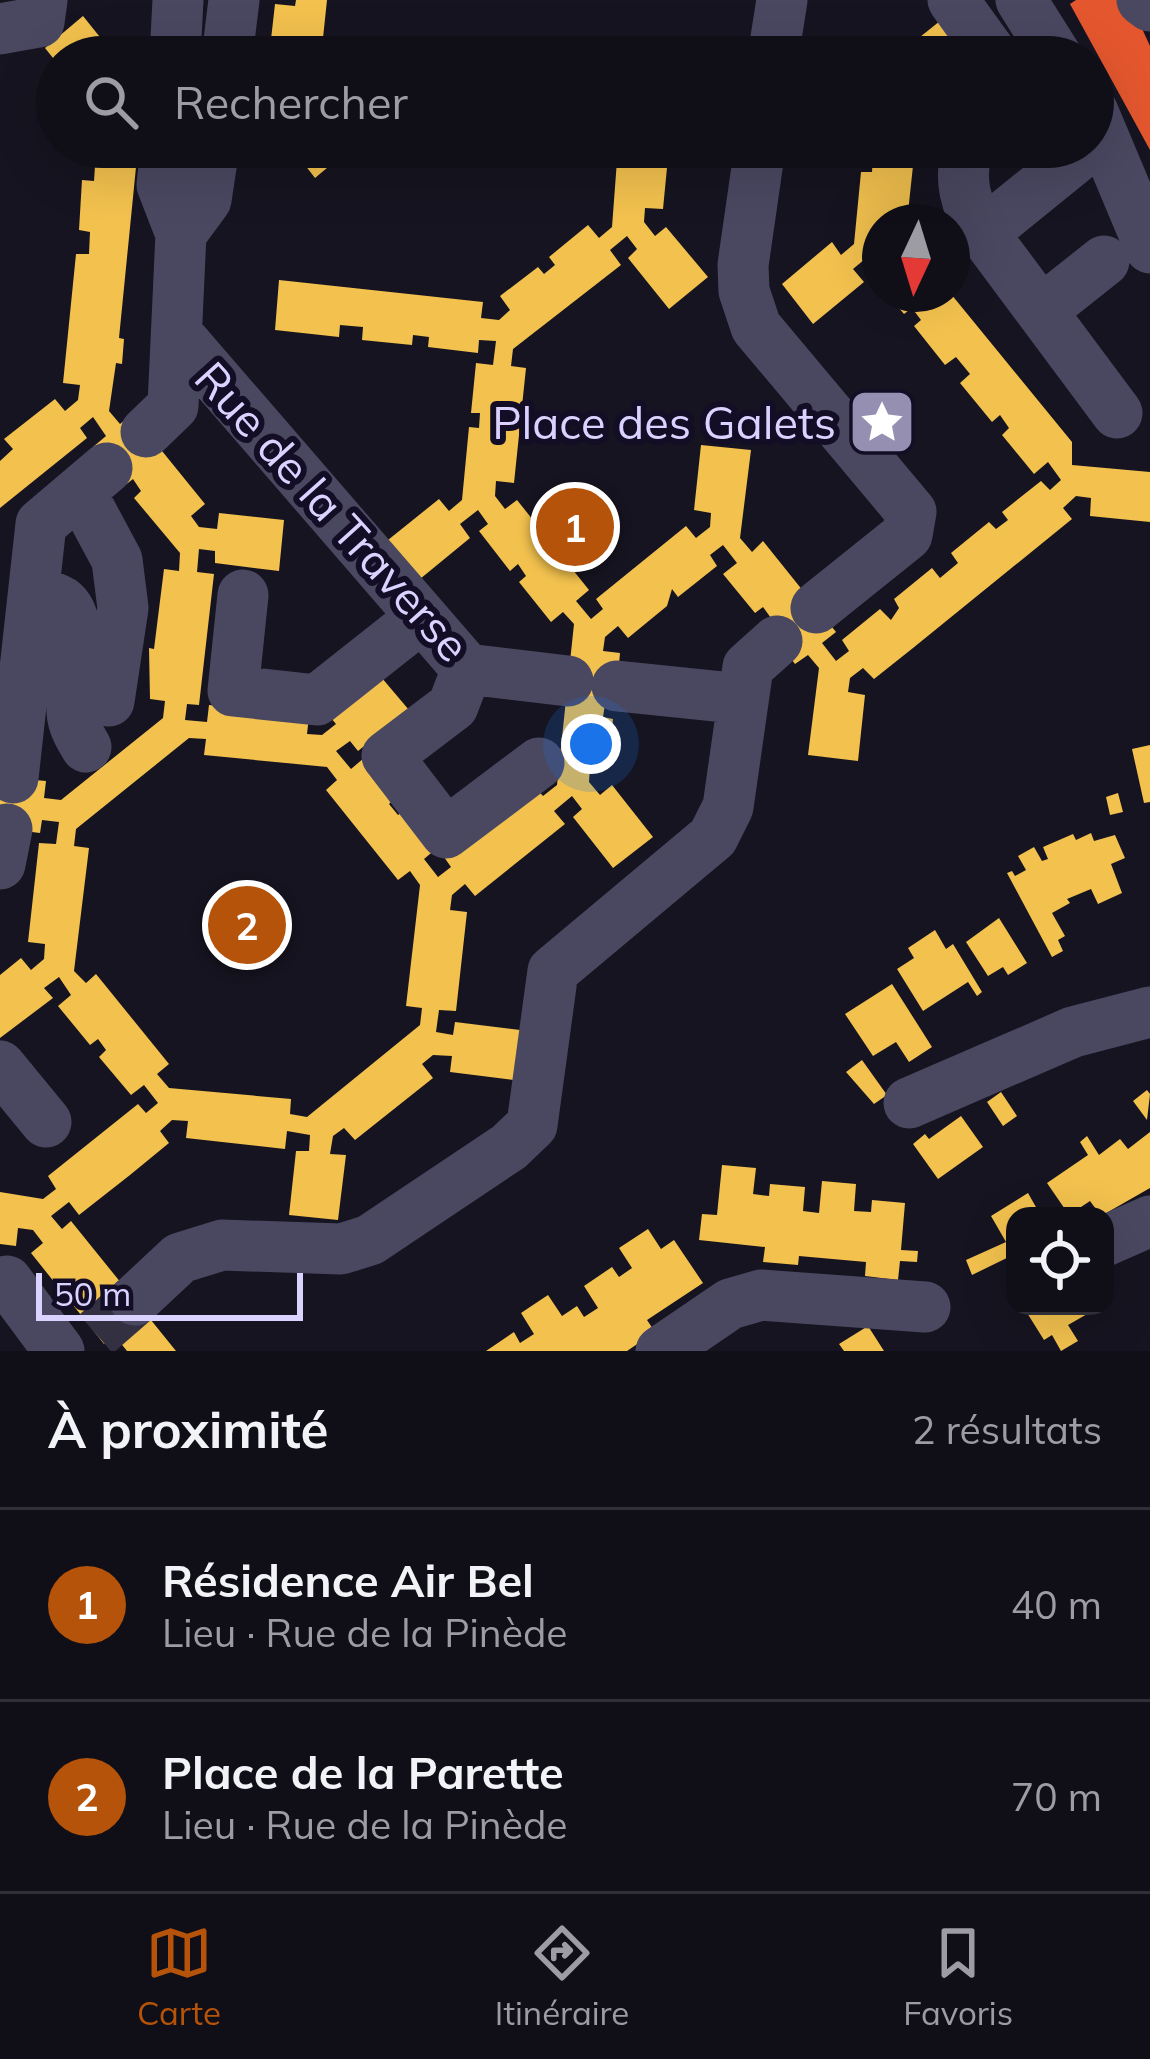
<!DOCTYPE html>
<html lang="fr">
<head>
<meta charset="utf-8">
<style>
	body { margin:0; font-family:Mulish,sans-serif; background:#1e1d25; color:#f1f3f6 }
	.controls { position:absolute; right:36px; bottom:36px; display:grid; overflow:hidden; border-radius:24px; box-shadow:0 12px 48px #0002 }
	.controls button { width:108px; height:108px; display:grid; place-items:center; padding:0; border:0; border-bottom:3px solid #302f37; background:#100f18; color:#f1f3f6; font:60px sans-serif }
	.compass { position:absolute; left:862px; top:204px; width:108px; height:108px; border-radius:50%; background:#100f18; box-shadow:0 12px 48px #0002; rotate:184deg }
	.scale { position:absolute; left:36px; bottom:30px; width:267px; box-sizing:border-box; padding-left:12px; border:6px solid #dad3ff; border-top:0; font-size:33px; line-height:42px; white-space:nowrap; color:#dad3ff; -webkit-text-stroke:9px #130e26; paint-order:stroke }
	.you { position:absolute; left:591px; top:744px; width:42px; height:42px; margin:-30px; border:9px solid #fff; border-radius:50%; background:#1a73e8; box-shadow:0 0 0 18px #1a73e833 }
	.badge { display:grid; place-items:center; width:78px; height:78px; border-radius:50%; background:#b45309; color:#fff; font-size:39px; font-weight:700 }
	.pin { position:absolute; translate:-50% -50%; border:6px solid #fff; box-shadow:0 3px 12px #0006 }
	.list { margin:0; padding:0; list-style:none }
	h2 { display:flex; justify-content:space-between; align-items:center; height:156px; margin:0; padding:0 48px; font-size:51px }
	h2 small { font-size:39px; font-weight:400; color:#9c9ca2 }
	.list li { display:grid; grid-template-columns:78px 1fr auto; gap:36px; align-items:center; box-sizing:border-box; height:192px; padding:0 48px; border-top:3px solid #302f37 }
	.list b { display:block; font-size:45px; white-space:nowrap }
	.list p { margin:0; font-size:39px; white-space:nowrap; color:#9c9ca2 }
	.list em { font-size:39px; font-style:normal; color:#9c9ca2 }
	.icon { flex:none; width:66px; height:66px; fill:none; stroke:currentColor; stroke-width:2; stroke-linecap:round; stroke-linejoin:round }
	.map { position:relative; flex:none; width:1150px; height:1351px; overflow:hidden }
	.search { position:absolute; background:#100f18; box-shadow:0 12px 48px #0002; left:36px; right:36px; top:36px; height:132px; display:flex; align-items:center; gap:30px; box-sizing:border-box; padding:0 42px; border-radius:66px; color:#9c9ca2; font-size:45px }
	.sheet { height:540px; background:#100f18 }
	nav { display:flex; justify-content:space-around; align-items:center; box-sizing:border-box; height:168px; border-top:3px solid #302f37; background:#100f18; font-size:33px; color:#9c9ca2 }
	nav a { display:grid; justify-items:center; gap:6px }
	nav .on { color:#b45309 }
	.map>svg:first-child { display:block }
	.homes { fill:#f2c14e; fill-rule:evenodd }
	.shops { fill:#e4572e }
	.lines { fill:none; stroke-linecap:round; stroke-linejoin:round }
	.minor-tunnel { stroke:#333141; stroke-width:51; stroke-dasharray:51 26; stroke-linecap:butt }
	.minor { stroke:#4a4861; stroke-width:51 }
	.labels { text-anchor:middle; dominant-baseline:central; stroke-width:12; stroke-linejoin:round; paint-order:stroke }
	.poi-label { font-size:45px; fill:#dad3ff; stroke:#130e26; text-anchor:end }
	.street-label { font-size:45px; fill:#dad3ff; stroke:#130e26 }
</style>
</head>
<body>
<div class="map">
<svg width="1150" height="1351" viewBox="0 0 1150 1351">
	<rect width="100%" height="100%" fill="#161420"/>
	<path class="homes" d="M296,0h31l-6,57h-52l6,-53 20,2z
		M83,16l33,41h-59v6l-12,-15z
		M945,17l34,40h-84z
		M87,147h51l-19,191 5,1 -2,25 -6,-1 -7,48 11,13 12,-10 73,90 -14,12 8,11 18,2 2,-16 65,7 -5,51 -64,-8v-12l-16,-2 -2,23 17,2 -15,131 -12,-1 -2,16 22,2 2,-17 100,11 -2,18 15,1 14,-11 -10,-12 50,-41 33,39 -51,41 -8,-10 -14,10 15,18 13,-11 32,39 -7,7 9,11 8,-6 31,39 -13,11 14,18 13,-10 -7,-10 89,-72 10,11 14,-11 17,-161 -11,-12 -12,10 -32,-40 7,-6 -8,-12 -8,7 -31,-40 9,-7 -10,-14 -18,14 10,14 -50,41 -32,-39 51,-41 10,12 13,-11 7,-73 10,1 1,-15h-9l5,-50 17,2 3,-24 -17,-1 -1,13 -50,-6 1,-10 -16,-2 -1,10 -50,-5 1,-13 -23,-2 -1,12 -64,-7 4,-50 204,22 -2,16 18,2 11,-10 -10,-14 38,-29 6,7 11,-9 -6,-8 39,-32 11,13 13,-11 6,-80h51l-6,62 -18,-1 -1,14 11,14 11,-9 42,50 -39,32 -41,-51 9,-9 -10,-13 -17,14 11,15 -108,84 -2,17 15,2 -12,115 -18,-2 -1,15 10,13 12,-9 72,90 -13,11 15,18 12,-10 -7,-10 90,-73 10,12 14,-11 1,-14 -17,-3 7,-65 50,5 -11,88 12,14 11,-11 73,91 -14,11 14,18 13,-10 -7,-11 38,-31 11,11 8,-12 -5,-9 38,-31 8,10 18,-15 -7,-10 38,-31 7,7 12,-9 -6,-8 39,-31 9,9 11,-10 -13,-18 -14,12 -32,-39 7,-7 -9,-13 -8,7 -32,-39 10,-9 -14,-17 -11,8 -31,-39 7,-6 -9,-12 -8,6 -17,-20h64l121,148v23l78,7v50l-60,-6 1,-18 -15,-2 -13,12 9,11 -159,129 -39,31 -11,-11 -13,10 -2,14 17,3 -7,66 -50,-6 11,-87 -11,-13 -13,9 -30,-39 6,-7 -8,-11 -8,6 -32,-39 14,-11 -14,-18 -13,10 7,11 -39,31 -6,-8 -5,17 -39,32 -10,-12 -13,11 -2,14 17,2 -3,33 -12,18 -2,13 10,2 -6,50 -17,-2 -1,15 11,13 12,-10 41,52 -40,31 -40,-51 9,-8 -10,-13 -18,15 11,13 -90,72 -10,-12 -13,11 -2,15 17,2 -11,99 -17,-1 -3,22 17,3 2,-13 65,8 -6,50 -64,-8 2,-16 -19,-1 -11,9 11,14 -78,62 -11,-12 -11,8 -3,18 16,1 -8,65 -49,-5 7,-64h13l1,-16 -23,-4 -2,18 -99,-11 2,-17 -16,-1 -12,11 9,12 -39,32 -51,40 -10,-13 -18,14 11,13 9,-8 105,130h-49l-12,-15 -11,8 -31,-39 8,-7 -10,-12 -8,7 -32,-40 12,-10 -10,-13 -15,-2 -2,18 -16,-2v-52l43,7 13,-10 -8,-13 90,-72 8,9 12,-10 -14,-18 -13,10 -32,-38 7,-7 -8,-11 -8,6 -32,-39 13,-11 -12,-18 -15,11 9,10 -53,40v-63l21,-17 10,12 13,-11 1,-15 -17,-2 11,-99 17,1 3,-22 -17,-2 -2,13 -40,-5v-51l46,4 -2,17 17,2 102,-82 2,-17 -15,-2 -1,-51 5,1 10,-80 15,2 1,-18 -46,-55 7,-7 -8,-12 -9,7 -31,-39 13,-11 -13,-19 -13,11 7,10 -87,70v-47l13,-12 -9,-10 51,-40 10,12 13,-11 2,-15 -17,-2 13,-129h13l1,-22 -11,-2 3,-50 12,1 1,-15 -10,-1zM189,738l17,1 -2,16 123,12 10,13 -11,10 72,90 12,-9 10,14 -14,121 16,2 -2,17 -113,92 -17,-3 1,-15 -122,-11 -12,-14 12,-10 -73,-90 -10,9 -12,-12 15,-123 -15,-2 2,-17z
		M291,147h61l-37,31z
		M865,147h50l-8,75h-27v43l-9,-11 -18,15 11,13 -51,42 -31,-40 50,-42 9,13 13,-11 7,-72h11l1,-15h-9z
		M1150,745v57l-6,1 -12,-54z
		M1118,793l5,19 -13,3 -4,-18z
		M1091,833l3,8 21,-6 10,23 -14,6 11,29 -24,11 -7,-15 -24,10 3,4 -18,10 13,23 -7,4 5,11 -11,6 -45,-84 5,-2 3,5 11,-6 -8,-14 16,-9 8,14 6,-2 -5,-12 30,-13 3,6z
		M999,918l28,45 -19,12 -5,-8 -15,9 -22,-34z
		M935,930l11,19 7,-5 29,48 -5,4 -9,-14 -45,29 -26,-42 17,-11 -6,-10z
		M892,984l40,63 -23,15 -13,-20 -23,14 -28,-42z
		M862,1060l25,35 -13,9 -28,-32z
		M1147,1090l3,4 -3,26 -14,-19z
		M1001,1092l16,24 -14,10 -16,-24z
		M961,1116l22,31 -45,32 -25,-35 12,-10 4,5z
		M1150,1132v56l-49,28 -11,-15 -21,14 -22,-32 41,-28 -8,-13 7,-6 12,19 21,-16 8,10z
		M722,1165l34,3 -3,26 16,2 1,-12 35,3 -2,24 16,2 3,-32 34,3 -2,27 17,1 1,-12 33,3 -4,47 17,1 -1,11 -17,-1 -2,19 -33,-4 1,-14 -67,-6 -1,9 -35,-3 2,-15 -66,-7 3,-26 15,1z
		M1028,1193l13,23h-26v38l-43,21 -6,-15 40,-18 -15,-26z
		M648,1229l13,20 13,-9 29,43 -56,37 8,12 -28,19h-141l28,-19 6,11 14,-9 -13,-21 27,-18 14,21 15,-10 7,11 14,-9 -14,-22 28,-19 7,10 13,-9 -13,-20z
		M1027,1306h57l5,7 -21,12 10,16 -17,10 -9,-16 -8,5 -20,-32z
		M868,1326l16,25h-40l-5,-7z"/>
	<path class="shops" d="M1076,0h42l21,22 11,24v104l-80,-146z"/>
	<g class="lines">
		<path class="minor-tunnel" d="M96,1334l39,-34"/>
		<path class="minor" d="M953,0l41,57
			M1021,0l36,57
			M1142,0l8,6
			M0,29l39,-7 3,-22
			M175,57l3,-57
			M227,57l7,-57
			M773,57l9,-57
			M1093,112l57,136
			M760,147l-17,118 1,26 12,36 155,185 -4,23 -91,73
			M968,147c-10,32 -3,58 15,86
			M1089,147l-106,86 134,180
			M181,234l25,-34 8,-53
			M1041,311l63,-50
			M178,335l289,334 101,12
			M146,432l27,-26 8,-172 -19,-49 4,-38
			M80,491l37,69 6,48 -14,93
			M34,593c9,2 19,3 27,8 26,18 10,82 11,111 1,14 7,23 14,35
			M243,595l-10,96 84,9 105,-83
			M467,669l-14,37 -66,50 59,77 93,-70
			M617,686l126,13
			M13,778l28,-254 66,-56
			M0,864l7,-35
			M0,1066l46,56
			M909,1103l164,-71 77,-20
			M1105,1241l45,-20
			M7,1281l52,70
			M135,1300l45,-42 42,-13 119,4 29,-9 139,-93 23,-22 21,-154 160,-134 15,-30 20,-140 29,-26
			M661,1351l69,-47 31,-9 164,12"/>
	</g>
	<defs>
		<g id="sight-square" transform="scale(3.45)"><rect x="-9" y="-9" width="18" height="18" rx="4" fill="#9590b1" stroke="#130e26"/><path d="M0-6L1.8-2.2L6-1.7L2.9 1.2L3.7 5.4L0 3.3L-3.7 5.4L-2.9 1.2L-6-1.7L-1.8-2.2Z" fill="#fff"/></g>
	</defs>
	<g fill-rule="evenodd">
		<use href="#sight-square" x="882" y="422"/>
	</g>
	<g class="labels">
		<g class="poi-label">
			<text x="836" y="422">Place des Galets</text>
		</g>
		<g class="street-label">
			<text transform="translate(333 511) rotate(48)">Rue de la Traverse</text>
		</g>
	</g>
</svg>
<div class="controls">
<button><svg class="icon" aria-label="locate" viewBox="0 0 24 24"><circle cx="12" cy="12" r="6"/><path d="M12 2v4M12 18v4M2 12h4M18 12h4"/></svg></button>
</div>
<svg class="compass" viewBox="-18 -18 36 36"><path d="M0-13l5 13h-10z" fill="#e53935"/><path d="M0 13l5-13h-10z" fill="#9c9ca2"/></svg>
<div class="scale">50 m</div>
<div class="you"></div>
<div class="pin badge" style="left:575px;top:527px">1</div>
<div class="pin badge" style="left:247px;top:925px">2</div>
<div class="search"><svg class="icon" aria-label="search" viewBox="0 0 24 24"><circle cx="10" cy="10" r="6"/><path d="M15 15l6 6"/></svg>Rechercher</div>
</div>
<section class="sheet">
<h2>À proximité<small>2 résultats</small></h2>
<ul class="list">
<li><span class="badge">1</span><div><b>Résidence Air Bel</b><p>Lieu · Rue de la Pinède</p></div><em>40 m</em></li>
<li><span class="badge">2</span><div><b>Place de la Parette</b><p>Lieu · Rue de la Pinède</p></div><em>70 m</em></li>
</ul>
</section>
<nav>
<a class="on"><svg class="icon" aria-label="map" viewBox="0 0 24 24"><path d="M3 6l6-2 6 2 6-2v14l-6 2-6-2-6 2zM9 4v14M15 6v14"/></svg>Carte</a>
<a><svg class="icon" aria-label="directions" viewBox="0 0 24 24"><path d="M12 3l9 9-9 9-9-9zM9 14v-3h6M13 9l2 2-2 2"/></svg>Itinéraire</a>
<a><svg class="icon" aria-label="saved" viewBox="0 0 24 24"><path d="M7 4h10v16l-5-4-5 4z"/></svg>Favoris</a>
</nav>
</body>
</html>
